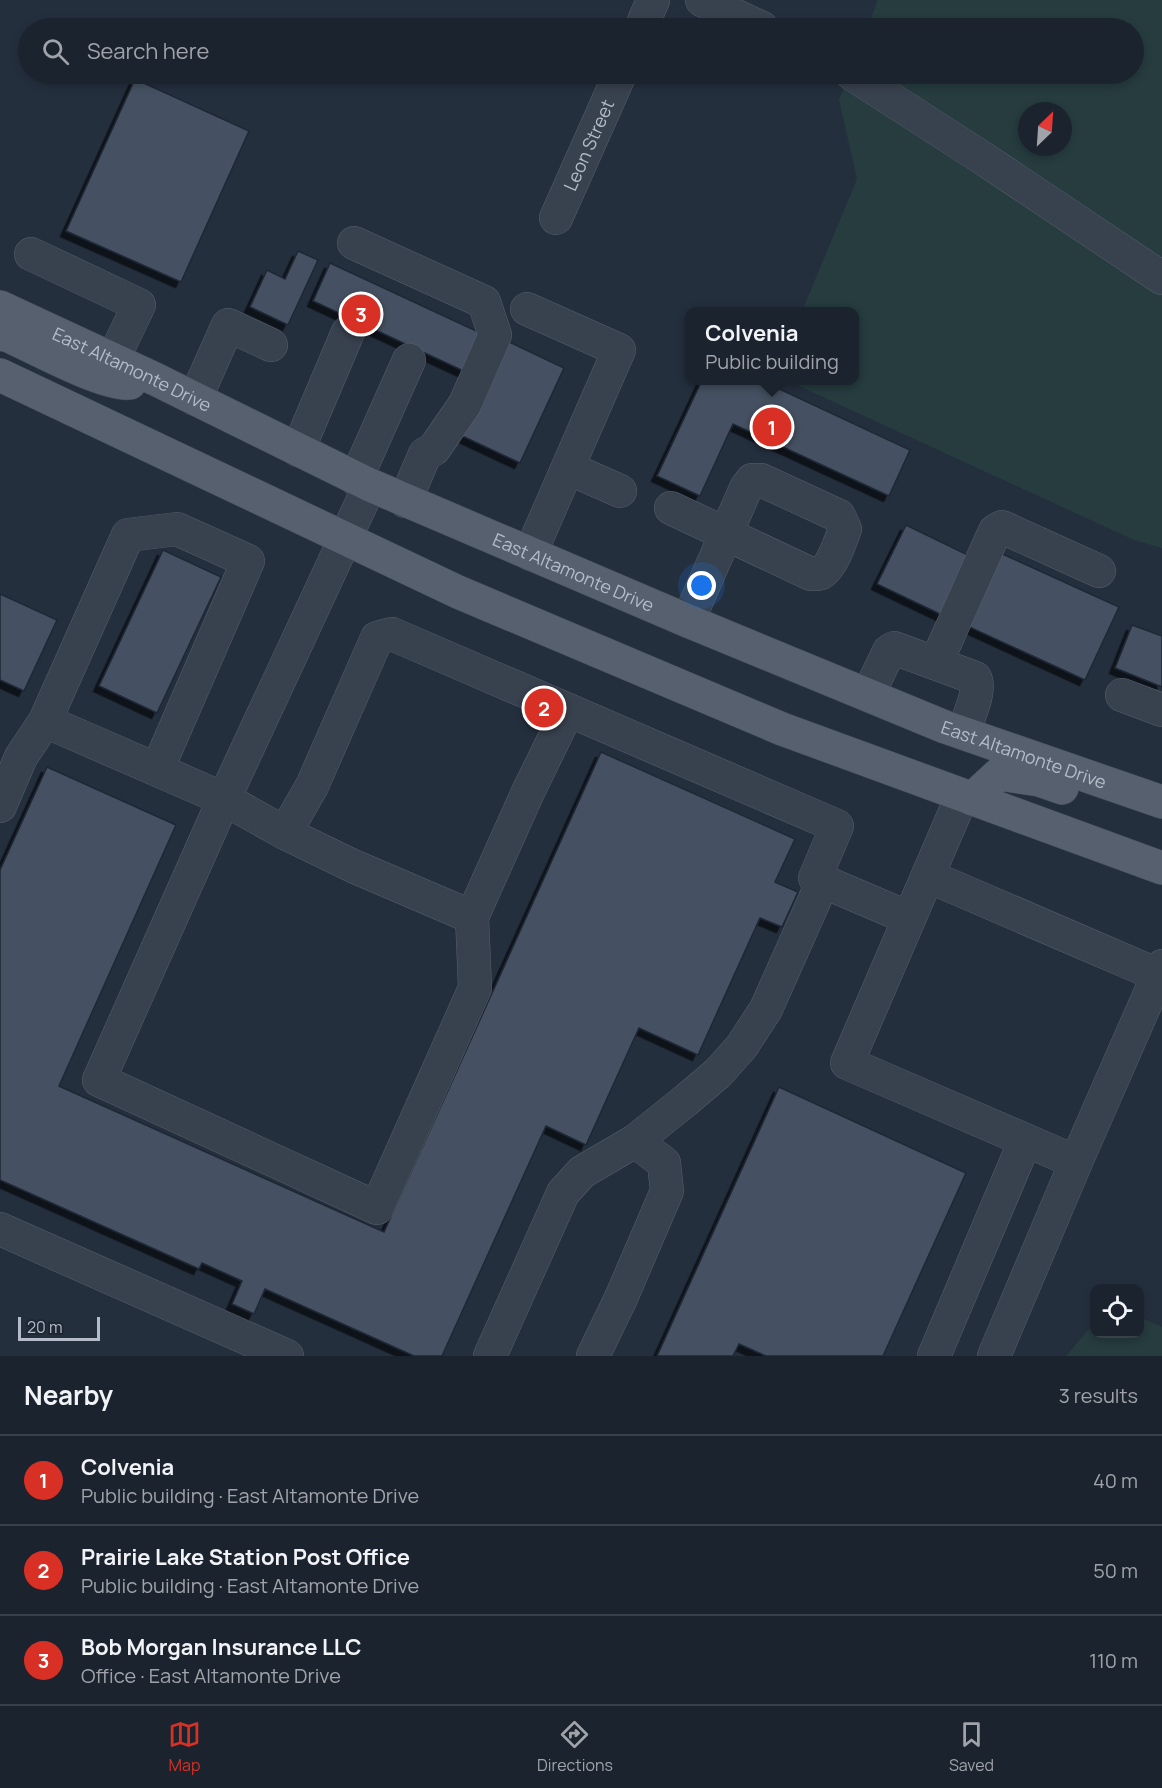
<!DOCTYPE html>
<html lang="en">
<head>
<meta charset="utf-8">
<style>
	body { margin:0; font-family:Manrope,sans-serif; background:#282f3a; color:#f1f3f6 }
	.controls { position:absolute; right:18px; bottom:18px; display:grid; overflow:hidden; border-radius:12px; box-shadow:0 3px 9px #0003 }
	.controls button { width:54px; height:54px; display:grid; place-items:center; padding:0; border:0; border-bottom:2px solid #39404a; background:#1b232e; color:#f1f3f6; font:30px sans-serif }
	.compass { position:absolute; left:1018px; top:102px; width:54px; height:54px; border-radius:50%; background:#1b232e; box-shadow:0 3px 9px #0003; rotate:25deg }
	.scale { position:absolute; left:18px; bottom:15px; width:82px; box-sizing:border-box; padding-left:6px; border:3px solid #b4bcc9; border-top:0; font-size:16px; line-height:21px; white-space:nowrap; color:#b4bcc9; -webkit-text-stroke:4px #1d2633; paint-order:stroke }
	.you { position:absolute; left:702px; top:586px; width:21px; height:21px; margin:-15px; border:4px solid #fff; border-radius:50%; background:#1a73e8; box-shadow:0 0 0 9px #1a73e833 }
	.badge { display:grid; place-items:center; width:39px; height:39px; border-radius:50%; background:#d93025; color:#fff; font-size:20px; font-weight:700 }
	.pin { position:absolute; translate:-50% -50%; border:3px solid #fff; box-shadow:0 2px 6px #0006 }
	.popup { position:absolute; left:685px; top:307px; width:174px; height:78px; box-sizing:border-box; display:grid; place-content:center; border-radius:12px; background:#1b232e; filter:drop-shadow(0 2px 4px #0005); font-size:20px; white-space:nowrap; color:#a0a4aa }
	.popup b { font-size:22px; color:#f1f3f6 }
	.popup::after { content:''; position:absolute; left:50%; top:100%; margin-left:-12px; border:12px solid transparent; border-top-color:#1b232e }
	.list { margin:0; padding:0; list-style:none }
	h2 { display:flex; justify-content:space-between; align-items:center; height:78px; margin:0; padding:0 24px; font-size:26px }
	h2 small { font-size:20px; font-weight:400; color:#a0a4aa }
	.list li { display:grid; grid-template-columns:39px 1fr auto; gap:18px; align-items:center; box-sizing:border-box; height:90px; padding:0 24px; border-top:2px solid #39404a }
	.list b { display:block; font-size:22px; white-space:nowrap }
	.list p { margin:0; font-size:20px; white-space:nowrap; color:#a0a4aa }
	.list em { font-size:20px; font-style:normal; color:#a0a4aa }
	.icon { flex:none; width:33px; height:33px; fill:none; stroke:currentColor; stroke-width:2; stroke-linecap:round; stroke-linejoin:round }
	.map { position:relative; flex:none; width:1162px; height:1356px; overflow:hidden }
	.search { position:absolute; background:#1b232e; box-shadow:0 3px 9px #0003; left:18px; right:18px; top:18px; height:66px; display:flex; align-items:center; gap:15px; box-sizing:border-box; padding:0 21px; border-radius:33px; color:#a0a4aa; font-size:22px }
	.sheet { height:348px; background:#1b232e }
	nav { display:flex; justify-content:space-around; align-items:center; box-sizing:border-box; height:84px; border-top:2px solid #39404a; background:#1b232e; font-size:16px; color:#a0a4aa }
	nav a { display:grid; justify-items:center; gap:3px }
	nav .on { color:#d93025 }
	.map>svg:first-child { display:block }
	.green { fill:#263c3f; fill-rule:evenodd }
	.building { fill:#455162; stroke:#1f2835; stroke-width:1.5; filter:url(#shadow) }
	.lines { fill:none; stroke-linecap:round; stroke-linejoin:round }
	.minor-casing { stroke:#565f6c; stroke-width:34 }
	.major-casing { stroke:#414a57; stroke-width:34 }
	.minor { stroke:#38414e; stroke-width:33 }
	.major { stroke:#56606e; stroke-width:33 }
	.labels { text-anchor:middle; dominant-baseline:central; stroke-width:4.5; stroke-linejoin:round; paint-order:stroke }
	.street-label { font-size:18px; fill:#b4bcc9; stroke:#1d2633 }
</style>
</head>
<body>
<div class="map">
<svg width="1162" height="1356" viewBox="0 0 1162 1356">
	<defs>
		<filter id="shadow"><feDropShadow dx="-5.5" dy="5.5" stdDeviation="0" flood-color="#0009"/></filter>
	</defs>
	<rect width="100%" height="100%" fill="#242f3e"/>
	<path class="green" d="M878,0h284v548l-28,-8 -346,-159 66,-1v-68l-52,-1 55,-132 -18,-79 10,-26h285v-46h-267zM1027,111h36v36h-36z
		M1140,1317l22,10v29h-96l28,-33v11h46z"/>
	<path class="building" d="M135,79l114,52 -68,151 -115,-51z
		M298,251l20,9 -30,65 -38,-18 17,-37 18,9z
		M330,263l157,73 -17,38 -157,-73z
		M505,340l59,28 -44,95 -60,-28z
		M702,380h58l150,70 -21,46 -156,-72 -33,72 -43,-20z
		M906,525l66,32 -28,59 -67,-32z
		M163,550l58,27 -64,136 -58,-27z
		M998,552l121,55 -34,73 -120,-55z
		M0,594l57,26 -33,71 -24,-11z
		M1132,625l30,11v51l-47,-19z
		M601,752l194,87 -20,43 23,10 -16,35 -22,-9 -62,137 -59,-27 -53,117 -40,-19 -104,230h-28l-149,-67 -11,25 -22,-10 10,-23 -40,-18 -3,6 -199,-89v-310l47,-103 129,58 -117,261 325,146z
		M779,1087l187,86 -83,183h-117l-27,-12 -6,12h-76z"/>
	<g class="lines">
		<g class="minor-casing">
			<g id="minor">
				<path d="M702,0l60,28"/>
				<path d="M641,28l12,-28"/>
				<path d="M852,74l129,83 181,121"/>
				<path id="s1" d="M556,218l64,-144"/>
				<path d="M354,243l130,59 11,33 -30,69 -31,45 -9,5 -20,47"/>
				<path d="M31,254l108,51 -26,54"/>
				<path d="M527,309l92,41 -89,204"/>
				<path d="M195,399l33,-74 43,20"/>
				<path d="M298,450l50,-118"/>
				<path d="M568,468l52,23"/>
				<path d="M356,479l53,-119"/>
				<path d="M370,485l-146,314 61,34 27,-47 65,-148 15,-4 445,192 -22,52 94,40"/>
				<path d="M671,508l140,66c3,0 7,0 10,-1 11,-6 20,-33 24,-44l-6,-13 -78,-36h-9l-6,8 -58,133"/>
				<path d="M936,663l59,-132 7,-4 97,44"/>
				<path d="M868,695l21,-44 5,-3 81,30c7,12 -8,42 -12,55"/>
				<path d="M1122,695l40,15"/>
				<path d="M157,770l91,-209 -71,-32 -49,6 -83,186 179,78 -125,281 278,128 98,-220 -3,-71"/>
				<path d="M962,796l-115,267 229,99 86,-196"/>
				<path d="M0,806l21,-49 24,-36"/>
				<path d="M285,833l68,33 119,51 56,-125 40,-82"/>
				<path d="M928,876l230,99"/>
				<path d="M0,1229l287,127"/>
				<path d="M490,1356l73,-163 19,-21 53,-31 50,-40 33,-28 24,-27 24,-37 57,-128"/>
				<path d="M593,1356l28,-58 46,-107 -3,-28 -29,-22"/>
				<path d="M934,1356l91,-215"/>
				<path d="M994,1356l82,-194"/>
			</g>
		</g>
		<g class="major-casing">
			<g id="major">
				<path id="s2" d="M0,307l155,72 215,106 318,136 257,106 217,75"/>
				<path d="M0,334l9,2c24,11 98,51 121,47"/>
				<path d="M0,375l458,217 324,137 380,139"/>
				<path d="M972,799l27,-25 40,6 23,8"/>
			</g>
		</g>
		<use href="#minor" class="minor"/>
		<use href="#major" class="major"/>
	</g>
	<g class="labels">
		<g class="street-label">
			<text stroke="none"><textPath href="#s1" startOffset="80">Leon Street</textPath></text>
			<text stroke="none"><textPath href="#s2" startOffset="146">East Altamonte Drive</textPath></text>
			<text stroke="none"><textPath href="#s2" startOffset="632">East Altamonte Drive</textPath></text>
			<text stroke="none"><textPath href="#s2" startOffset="1118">East Altamonte Drive</textPath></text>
		</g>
	</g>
</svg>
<div class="controls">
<button><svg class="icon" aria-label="locate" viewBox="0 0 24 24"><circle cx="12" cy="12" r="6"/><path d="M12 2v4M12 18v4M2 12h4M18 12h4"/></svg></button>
</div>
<svg class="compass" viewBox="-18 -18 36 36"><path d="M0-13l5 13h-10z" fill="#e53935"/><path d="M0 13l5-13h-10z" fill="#a0a4aa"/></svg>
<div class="scale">20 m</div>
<div class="you"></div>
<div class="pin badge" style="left:772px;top:427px">1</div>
<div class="popup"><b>Colvenia</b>Public building</div>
<div class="pin badge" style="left:544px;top:708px">2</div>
<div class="pin badge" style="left:361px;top:314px">3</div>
<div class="search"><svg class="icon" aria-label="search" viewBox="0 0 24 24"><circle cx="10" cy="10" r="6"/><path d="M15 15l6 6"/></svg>Search here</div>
</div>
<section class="sheet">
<h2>Nearby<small>3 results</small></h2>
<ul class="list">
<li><span class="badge">1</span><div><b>Colvenia</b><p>Public building · East Altamonte Drive</p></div><em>40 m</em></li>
<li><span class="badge">2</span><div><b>Prairie Lake Station Post Office</b><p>Public building · East Altamonte Drive</p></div><em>50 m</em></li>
<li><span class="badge">3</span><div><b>Bob Morgan Insurance LLC</b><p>Office · East Altamonte Drive</p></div><em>110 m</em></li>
</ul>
</section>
<nav>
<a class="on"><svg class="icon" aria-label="map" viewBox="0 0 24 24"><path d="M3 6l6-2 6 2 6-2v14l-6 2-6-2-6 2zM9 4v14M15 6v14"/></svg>Map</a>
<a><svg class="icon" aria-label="directions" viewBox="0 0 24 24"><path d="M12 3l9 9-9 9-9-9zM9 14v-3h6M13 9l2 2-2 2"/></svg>Directions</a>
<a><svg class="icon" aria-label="saved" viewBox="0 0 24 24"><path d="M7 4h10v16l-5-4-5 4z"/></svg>Saved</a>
</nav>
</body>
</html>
